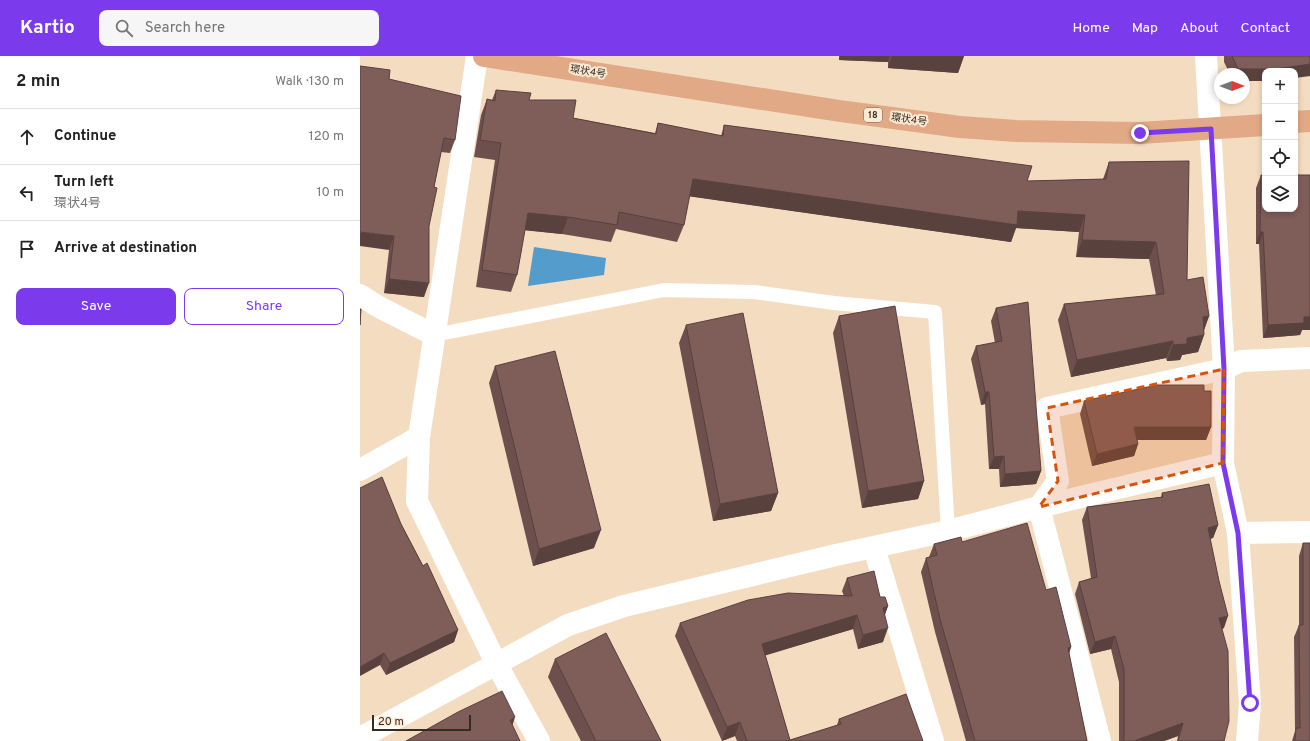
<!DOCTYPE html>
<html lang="en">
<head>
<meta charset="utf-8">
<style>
	body { margin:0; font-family:Overpass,"Noto Sans JP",sans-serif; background:#f6f6f6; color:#222 }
	.controls { position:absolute; right:12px; top:12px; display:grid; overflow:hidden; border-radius:8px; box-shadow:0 2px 6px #0003 }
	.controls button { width:36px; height:36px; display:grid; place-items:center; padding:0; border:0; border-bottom:1px solid #e0e0e0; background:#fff; color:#222; font:20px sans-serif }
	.compass { position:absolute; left:854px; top:12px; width:36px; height:36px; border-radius:50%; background:#fff; box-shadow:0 2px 6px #0003; rotate:90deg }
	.scale { position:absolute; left:12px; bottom:10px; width:99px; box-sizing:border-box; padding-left:4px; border:2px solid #352c21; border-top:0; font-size:11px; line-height:14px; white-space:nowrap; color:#352c21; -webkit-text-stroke:3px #fdead4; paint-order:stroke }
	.stop { position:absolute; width:12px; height:12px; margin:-9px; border:3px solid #7c3aed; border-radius:50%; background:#fff }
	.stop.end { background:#7c3aed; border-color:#fff; box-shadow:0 1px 4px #0008 }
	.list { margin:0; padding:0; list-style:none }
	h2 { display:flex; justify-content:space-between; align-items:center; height:52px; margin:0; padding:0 16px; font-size:17px }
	h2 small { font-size:13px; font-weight:400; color:#767676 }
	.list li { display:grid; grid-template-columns:26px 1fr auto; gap:12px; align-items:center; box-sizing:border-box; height:56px; padding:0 16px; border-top:1px solid #e0e0e0 }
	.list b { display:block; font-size:15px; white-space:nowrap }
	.list p { margin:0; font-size:13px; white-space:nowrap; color:#767676 }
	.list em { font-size:13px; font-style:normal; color:#767676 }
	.actions { display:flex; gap:8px; padding:12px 16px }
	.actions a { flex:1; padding:9px 0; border:1px solid #7c3aed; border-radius:8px; text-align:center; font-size:14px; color:#7c3aed }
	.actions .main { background:#7c3aed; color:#fff }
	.icon { flex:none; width:22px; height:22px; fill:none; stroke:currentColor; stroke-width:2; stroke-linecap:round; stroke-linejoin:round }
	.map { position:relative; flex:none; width:950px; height:685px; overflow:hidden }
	header { display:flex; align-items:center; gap:24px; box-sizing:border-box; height:56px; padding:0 20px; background:#7c3aed; color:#fff }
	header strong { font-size:19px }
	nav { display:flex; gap:22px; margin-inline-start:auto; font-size:14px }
	.search { width:280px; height:36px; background:#f6f6f6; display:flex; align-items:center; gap:10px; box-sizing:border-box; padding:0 14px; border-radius:8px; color:#767676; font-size:15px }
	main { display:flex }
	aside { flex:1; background:#fff }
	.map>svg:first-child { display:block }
	.water { fill:#549ccc }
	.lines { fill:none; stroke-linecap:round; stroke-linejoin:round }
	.service { stroke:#fff; stroke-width:14 }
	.minor { stroke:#fff; stroke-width:22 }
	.primary { stroke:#e2a986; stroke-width:22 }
	.wall { fill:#6d504d }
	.shaded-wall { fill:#59413e }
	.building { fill:#7f5d59; stroke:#59413e }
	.route { stroke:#7c3aed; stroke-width:5 }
	.marked { fill:#d6540e; fill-opacity:0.2; stroke:#d6540e; stroke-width:3; stroke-dasharray:8 5; stroke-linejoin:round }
	.labels { text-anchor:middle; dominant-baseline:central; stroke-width:4; stroke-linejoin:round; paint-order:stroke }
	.shield { fill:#fdead4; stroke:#716557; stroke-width:1 }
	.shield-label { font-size:9px; font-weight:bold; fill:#352c21 }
	.street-label { font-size:10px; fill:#352c21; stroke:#fdead4 }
</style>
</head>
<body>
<header>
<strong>Kartio</strong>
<div class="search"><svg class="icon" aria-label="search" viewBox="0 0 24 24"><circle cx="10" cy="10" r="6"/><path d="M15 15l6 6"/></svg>Search here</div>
<nav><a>Home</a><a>Map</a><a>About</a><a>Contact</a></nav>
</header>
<main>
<aside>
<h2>2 min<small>Walk · 130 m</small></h2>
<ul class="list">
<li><svg class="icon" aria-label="ahead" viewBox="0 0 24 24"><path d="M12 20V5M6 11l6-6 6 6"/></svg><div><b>Continue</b></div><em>120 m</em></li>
<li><svg class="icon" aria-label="left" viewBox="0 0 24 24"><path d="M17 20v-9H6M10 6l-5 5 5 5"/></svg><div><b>Turn left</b><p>環状4号</p></div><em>10 m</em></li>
<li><svg class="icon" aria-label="arrive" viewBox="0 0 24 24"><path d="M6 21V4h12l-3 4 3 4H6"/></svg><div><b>Arrive at destination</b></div></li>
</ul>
<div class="actions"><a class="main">Save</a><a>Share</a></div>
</aside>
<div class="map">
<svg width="950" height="685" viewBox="0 0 950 685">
	<rect width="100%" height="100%" fill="#f4dcc1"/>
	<path class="water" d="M174,191l72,11 -2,17 -76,11z"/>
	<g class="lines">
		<path class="service" d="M74,279l230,-45 90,2 80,11 101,9 13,219"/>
		<path class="minor" d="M117,0l-58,381 -2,64 80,164 42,76
			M846,0l18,313 -1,94 15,70 12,170 -3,38
			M0,239l19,12 55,28
			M0,414l59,-33
			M878,477l72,-1
			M514,492l59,193
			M0,682l208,-113 56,-19 212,-51 112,-24 91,-24 184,-44
			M740,685l-61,-234 19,-26 -11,-73 177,-39 17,-8 69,-3"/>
		<path class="primary" d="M124,0l356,55 120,16 56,4 124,2 125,-8
			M935,66l15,-1"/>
	</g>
	<path class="wall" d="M479,0h125l-6,17 -70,-5v-6l-49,-2z
		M864,0h86l-45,25h-21v-7h-14l-6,-12z
		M29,23l66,61 -5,13 -9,-1 -7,35 -5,39 -5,71 -40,-4 5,-43z
		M136,34l33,10 44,18 82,15 3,-10 63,13 3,-11 303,56 76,-2 6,-17 78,118 22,36 -5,14v5l-6,17 -16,3 -2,5 -13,1 -1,-3 -95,19 -13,-57 6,-16 92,-9 -7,-36 -73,-2 3,-25 -63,-4 -5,14 -322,-46 -5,29 -7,17 -61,-13 -5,13 -49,-8 -37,-4 -8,45 -6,17 -35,-5 19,-127 -21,-3 7,-42 6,-16 5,1z
		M901,119h49v155h-8l-2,5 -37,3 -4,-94h-3v-56z
		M636,252l45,163 -5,13 -36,3 -1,-18h-10l-4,-65 -4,1 -10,-46 5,-13 19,-3 -4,-22z
		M479,260l85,165 -6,18 -56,9 -29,-175z
		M326,269l92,168 -7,18 -58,10 -34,-178z
		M135,310l99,182 -61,18 -44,-183z
		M844,335l7,36 -5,13h-69l1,4 -4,12 -42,10 -12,-52 4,-13z
		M802,437l56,32 -5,13 -3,1 14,89 -2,1 2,112h-47l1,-5 -14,5h-45v-59l-8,-33 -21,5 -15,-60 4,-12 12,-4 -9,-58 5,-13 74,-10z
		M41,468l22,42 35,64 -4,12 -68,33 -6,-10z
		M602,486l84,48 25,57 -2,7 18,87h-121l-31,-109 -14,-60 5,-14 3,-1 5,-13z
		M943,487l7,198h-18l3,-10 -1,-94 5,-12v-69z
		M487,522l33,19 8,9 -3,8 -2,28 -25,7 -5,-20 -88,26 25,85 47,-15 2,-6 84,22h-186l-2,-5 -13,5 -47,-105 5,-13 164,-27 -2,-5z
		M195,603l106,82h-80l-33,-64z"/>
	<path class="shaded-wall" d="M480,0h50l-2,6 -49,-2z
		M532,0h72l-6,17 -70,-5z
		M950,8v12l-15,2v-7h-30v10h-21v-7h-7l1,-5z
		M333,123l325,32 67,4 -6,17 -63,-4 -5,14 -324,-46z
		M168,157l40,4 -6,17 -40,-4z
		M0,176l34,4 -5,14 -29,-4z
		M900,176h3l-4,12h-3z
		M722,184l74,2 -7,17 -73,-2z
		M29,223l40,4 -5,14 -40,-4z
		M849,260l-6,17v-16z
		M944,261h6v13h-8l-2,5 -37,3 5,-13z
		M844,279l-6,17 -16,3 -2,5 -13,1 6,-16 14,-7z
		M813,285l-7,17 -95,19 6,-17z
		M625,336h4l-4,12 -4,1z
		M774,371h77l-5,13h-76z
		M778,388l-4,12 -42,10 5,-12z
		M644,400l-5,13h-10l5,-12z
		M681,415l-5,13 -36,3 5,-13z
		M564,425l-6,18 -56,9 6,-17z
		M418,437l-7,18 -58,10 7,-17z
		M858,469l-5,13 -10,2 5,-12z
		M241,474l-7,18 -61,18 6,-17z
		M528,550l-5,14v-12z
		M497,559l-4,14 -96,29 5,-14z
		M868,560l-4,12 -9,3 4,-13z
		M528,572l-5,14 -25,7 5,-14z
		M98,574l-4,12 -68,33 4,-12z
		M755,580l-4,13 -21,5 5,-12z
		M711,591l-5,14 2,-13z
		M24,597l-4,12 -20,11v-9z
		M155,661l-4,13 -1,-10z
		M380,666l-5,14 -13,5 5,-14z
		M823,667l-5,13 -14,5h-30z"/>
	<path class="building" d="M872,0h78v8l-33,5h-39z
		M0,10l30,4 -1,9 72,17 -6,44 -11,-2 -10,49 3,1 -8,38v57l-40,-4 5,-43 -34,-4z
		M136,34l35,3 -2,7h47l-3,18 83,16 2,-11 65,13 1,-11 308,41 -5,15 79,-2 3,-17 80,-1 -2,119 16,-3 6,39 -6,1 1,18 -17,3v6l-14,1v-4l-96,19 -13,-56 100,-10 -8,-52 -74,-2 3,-25 -67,-4 -1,14 -324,-46 -9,46 -65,-13 -2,13 -49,-8 -40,-4 -11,62 -35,-5 19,-127 -21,-3 7,-41 8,2z
		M901,119h4v34h30v-34h15v142h-6v6l-36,2 -5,-93h-3z
		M668,246l13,169 -36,3 -1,-18 -10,1 -5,-65h-4l-9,-46 26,-5 -6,-33z
		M535,250l29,175 -56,10 -29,-175z
		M0,253h1l-1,16z
		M383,257l35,180 -58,11 -34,-179z
		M195,295l46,179 -62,19 -44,-183z
		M797,329h47v6h7v36h-77l4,17 -41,10 -13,-53z
		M22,421l19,47 22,42 4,-3 31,67 -68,33 -6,-10 -24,14v-179z
		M849,428l9,41 -10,3 11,53 9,35 -9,2 9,33 1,70 -5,20h-46l5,-18 -49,18h-10v-72l-9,-33 -20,6 -16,-60 18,-5 -10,-70 76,-10 -1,-4z
		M667,467l19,67 10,-3 15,60 -3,1 19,93h-112l-35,-122 -14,-61 11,-3 -3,-11 27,-7 1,5z
		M943,487h7v198h-15l1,-13h4l-1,-103h4z
		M514,515l6,26h5l3,9 -5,2 5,20 -25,7 -6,-20 -95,29 28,96 51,-16 -2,-5 67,-25 17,47h-176l-7,-19 -13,5 -47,-104 68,-23 40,-7 64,3 -5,-18z
		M246,577l55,108h-65l-41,-82z
		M142,635l13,26 -5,3 10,21h-114l52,-29z"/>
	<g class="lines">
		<path class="route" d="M780,77l71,-4 13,240 -1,94 15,70 12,170"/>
	</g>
	<path class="marked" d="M864,313l-1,94 -184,44 19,-26 -11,-73z"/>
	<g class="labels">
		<rect class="shield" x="504" y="52" width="18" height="14" rx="3"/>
		<g class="shield-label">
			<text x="513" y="59">18</text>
		</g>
		<g class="street-label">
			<text transform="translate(228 16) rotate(9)">環状4号</text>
			<text transform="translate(549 64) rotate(8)">環状4号</text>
		</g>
	</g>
</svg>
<div class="controls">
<button>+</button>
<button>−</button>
<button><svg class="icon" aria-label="locate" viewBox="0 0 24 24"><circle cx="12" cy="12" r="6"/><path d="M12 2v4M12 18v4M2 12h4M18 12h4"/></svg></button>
<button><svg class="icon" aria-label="layers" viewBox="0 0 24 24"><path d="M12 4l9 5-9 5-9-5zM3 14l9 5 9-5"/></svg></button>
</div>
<svg class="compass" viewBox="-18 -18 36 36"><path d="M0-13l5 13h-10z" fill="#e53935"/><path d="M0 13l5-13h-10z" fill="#767676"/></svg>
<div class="scale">20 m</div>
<div class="stop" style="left:890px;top:647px"></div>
<div class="stop end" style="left:780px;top:77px"></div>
</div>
</main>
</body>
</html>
